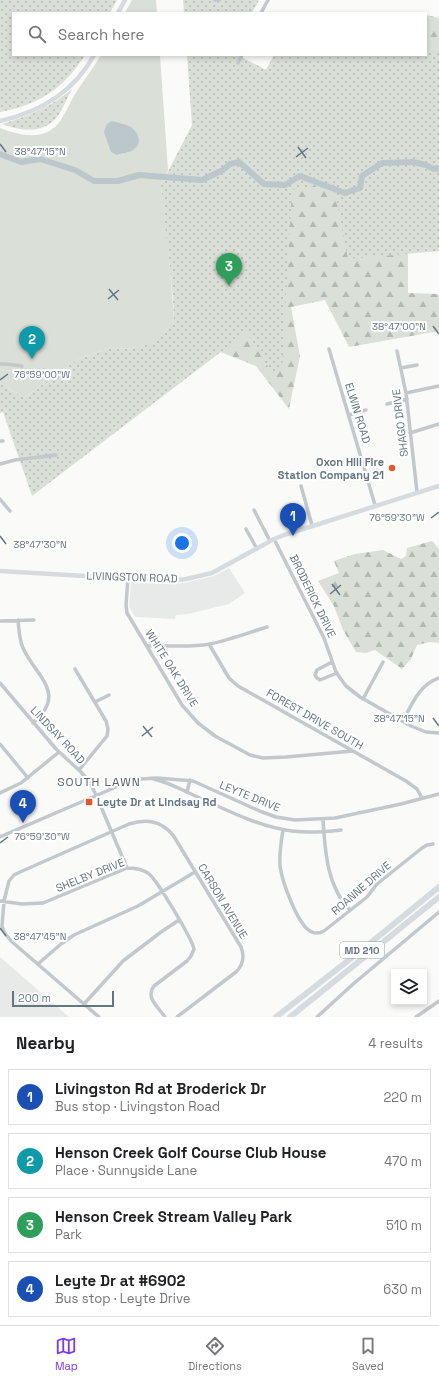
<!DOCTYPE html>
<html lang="en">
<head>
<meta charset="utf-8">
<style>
	body { margin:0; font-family:"Space Grotesk",sans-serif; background:#f6f6f6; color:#202124 }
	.controls { position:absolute; right:12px; bottom:12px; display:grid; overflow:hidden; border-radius:0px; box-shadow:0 2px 6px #0003 }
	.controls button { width:36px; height:36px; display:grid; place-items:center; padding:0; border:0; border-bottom:1px solid #e0e0e0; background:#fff; color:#202124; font:20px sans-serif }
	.scale { position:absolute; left:12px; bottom:10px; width:102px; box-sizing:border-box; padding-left:4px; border:2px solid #657683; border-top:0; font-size:11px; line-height:14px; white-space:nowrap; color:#657683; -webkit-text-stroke:3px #fff; paint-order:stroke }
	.you { position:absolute; left:182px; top:543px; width:14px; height:14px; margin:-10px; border:3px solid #fff; border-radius:50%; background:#1a73e8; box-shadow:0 0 0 6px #1a73e833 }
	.badge { display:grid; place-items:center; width:26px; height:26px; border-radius:50%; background:#7c3aed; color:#fff; font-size:13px; font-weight:700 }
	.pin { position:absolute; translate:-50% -33px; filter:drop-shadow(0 1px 2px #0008) }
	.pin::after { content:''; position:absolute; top:21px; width:14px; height:12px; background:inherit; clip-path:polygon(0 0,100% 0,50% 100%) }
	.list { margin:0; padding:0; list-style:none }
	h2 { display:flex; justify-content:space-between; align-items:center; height:52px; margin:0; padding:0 16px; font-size:17px }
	h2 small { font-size:13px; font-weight:400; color:#757577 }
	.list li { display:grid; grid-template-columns:26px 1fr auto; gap:12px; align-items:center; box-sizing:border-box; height:56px; margin:0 8px 8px; padding:0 8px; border:1px solid #e0e0e0; border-radius:0px }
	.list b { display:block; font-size:15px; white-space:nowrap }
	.list p { margin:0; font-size:13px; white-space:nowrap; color:#757577 }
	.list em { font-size:13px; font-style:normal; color:#757577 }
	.icon { flex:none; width:22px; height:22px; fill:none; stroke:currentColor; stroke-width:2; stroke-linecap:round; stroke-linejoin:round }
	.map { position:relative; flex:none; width:439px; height:1017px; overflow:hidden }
	.search { position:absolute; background:#fff; box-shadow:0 2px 6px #0003; left:12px; right:12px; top:12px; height:44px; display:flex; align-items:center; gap:10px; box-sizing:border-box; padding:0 14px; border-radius:0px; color:#757577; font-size:15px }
	.sheet { height:308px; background:#fff }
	nav { display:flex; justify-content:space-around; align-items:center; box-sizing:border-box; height:56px; border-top:1px solid #e0e0e0; background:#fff; font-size:11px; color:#757577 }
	nav a { display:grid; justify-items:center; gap:2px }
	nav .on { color:#7c3aed }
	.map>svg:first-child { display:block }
	.built { fill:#e8e9e9 }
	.grass { fill:#dadfd7 }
	.forest { fill:url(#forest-firs) }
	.park { fill:url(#park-dots) }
	.water { fill:#bbc7cb }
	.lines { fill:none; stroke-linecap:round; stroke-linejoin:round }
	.river { stroke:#bbc7cb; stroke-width:6 }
	.street { stroke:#c3c8cc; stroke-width:3.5 }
	.secondary { stroke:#d6dbdf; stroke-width:4.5 }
	.highway { stroke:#d6dbdf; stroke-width:6 }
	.ticks { fill:none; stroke:#657683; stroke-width:1.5 }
	.poi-dot { fill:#e4572e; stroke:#fff; stroke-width:1.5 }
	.labels { text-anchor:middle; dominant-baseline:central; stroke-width:4; stroke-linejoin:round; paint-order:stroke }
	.shield { fill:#fff; stroke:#939fa8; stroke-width:1 }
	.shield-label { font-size:10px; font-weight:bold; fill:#657683 }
	.street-label { font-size:11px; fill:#657683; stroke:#fff }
	.poi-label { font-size:11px; font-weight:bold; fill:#657683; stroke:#fff; text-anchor:end }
	.neighbourhood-label { font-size:12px; letter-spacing:1px; fill:#57646e; stroke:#fff }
	.ticks-label { font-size:10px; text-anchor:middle; fill:#657683; stroke:#fff; stroke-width:4; stroke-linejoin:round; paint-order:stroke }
</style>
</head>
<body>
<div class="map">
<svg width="439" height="1017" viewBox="0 0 439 1017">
	<defs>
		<pattern id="forest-firs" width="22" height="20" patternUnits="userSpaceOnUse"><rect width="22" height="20" fill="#dadfd7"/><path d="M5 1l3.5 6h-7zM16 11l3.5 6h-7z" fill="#b4b9b4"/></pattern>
		<pattern id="park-dots" width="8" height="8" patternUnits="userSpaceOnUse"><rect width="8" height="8" fill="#dadfd7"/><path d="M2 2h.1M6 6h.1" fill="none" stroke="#b4b9b4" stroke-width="1.8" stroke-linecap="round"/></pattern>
	</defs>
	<rect width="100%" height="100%" fill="#fafaf8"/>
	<path class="built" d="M229,568l16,25 -16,11 -41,10 -12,1 -1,4 -40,-2 -6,-11 2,-24 31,2 22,-1 30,-7z
		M0,957l69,60h-69z"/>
	<path class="grass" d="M132,0h24l1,13h-32z
		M101,55h59l8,115 -7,15 7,62 6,71 -8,12 -12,12 -20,6 -27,1 -29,10 -54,39 -24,-15v-255c21,8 46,14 61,-8 6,-10 11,-22 18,-32 8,-12 15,-21 22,-33z"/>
	<path class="forest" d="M426,15l13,3v230l-31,2v43l29,1 2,1v36l-90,16 -24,-47 -34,7 9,49 -11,53 -33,-43 -43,-17 26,-278 106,-8 81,-8z
		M432,541l7,8v94l-9,-1 -13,3 -6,14 -9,10 -27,-19 -10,3 -9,-1 -13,-22 -9,-24 -16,-25 21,-8 -5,-12 21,-7 28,-4 18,9 5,-3 1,-8z"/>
	<path class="park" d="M0,0h117l-7,13h-97v42h72c-21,33 -46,50 -85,57z
		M183,0h76l-7,13h-68z
		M426,52h13v199l-91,8 -15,-76 -41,7 -10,178 -11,4 -24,-40 -215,164 -29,-84 -3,1v-30l24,15 54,-39 29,-10 27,-1 19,-6 13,-12 8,-12 -1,-19 -12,-114 31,-60 -5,-70h51l28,15 8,-15h152z
		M72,89c-5,9 -9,20 -15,28 -13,17 -37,14 -55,7 26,-8 49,-17 70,-35z"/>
	<path class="water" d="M112,121c6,2 14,3 19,6 8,6 12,17 2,23 -5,3 -11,3 -16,5l-6,-3 -7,-20 3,-8z"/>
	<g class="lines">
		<path class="river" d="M0,154l21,8 19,-3 35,11 19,11h24l21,-6 63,5 21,-10 7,-6 9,-2 25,22 21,1 15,-9 45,17 15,-5 2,-12 20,-13 31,-1 13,3 8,4 5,-1"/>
		<path class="street" d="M215,0h4
			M261,13l7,-13
			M238,63l4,-8
			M329,349l46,156
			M397,351l9,42 11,99
			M0,364h6l16,2
			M401,368l16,-3
			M406,393l33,-7
			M387,404l20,-5
			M349,415l17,-5
			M410,433l29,-9
			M0,441h3
			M0,464l15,-4 41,-5
			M301,486l11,39
			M0,499l10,12
			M254,510l16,31
			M246,529l11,20
			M274,539l50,99 12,34 10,14 14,11 51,29 15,6 13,1
			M128,578l-2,27 1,8 55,92 16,18 17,13 35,19 13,3 23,-1 67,-6
			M18,620c1,9 1,19 5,28 13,29 45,45 10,75
			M0,621l34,-1
			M209,644l20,34 9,8 168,95 11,8 5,9
			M147,646c21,-1 42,2 63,-2 19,-4 38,-11 57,-17
			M332,662l-15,8 -2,5 2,3 3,2 17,-7
			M75,669l31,52 2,8 -1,7 -28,34
			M0,683l56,66 25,23 8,9 7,14 31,73
			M363,699l20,-37
			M95,702l14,-7
			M403,721c9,-17 16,-36 36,-43
			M0,744l28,34
			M154,779c17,4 32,13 48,20 29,13 58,28 90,32 16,2 32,1 49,-1
			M187,792l3,-12
			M0,793l21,-10 38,-31
			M323,820c2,31 4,67 27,90
			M283,830c-2,12 -4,24 -3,36 2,15 18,61 32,66 4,2 8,1 12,-1l43,-34 10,-13 45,-36 5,-3 6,-1
			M0,837l123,-53 18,-5 16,-1 36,3 69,31 14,5 19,3 40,-2 66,-14 38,-10
			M0,901l22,3 21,-1 84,-35c7,0 15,1 21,5 8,5 44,66 46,76l-3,7 -4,5 -33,25c-9,11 4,21 11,31
			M38,964l23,-20 13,-9 64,-29 57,-34
			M84,1004l39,-43 38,-29 18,-12
			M99,1017l-88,-76 -7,-9 -2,-6 2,-25 5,-20 5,-6 6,-3 109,-48c17,-5 31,-4 44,11l68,112c4,10 2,18 -5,25l-59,45
			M317,1017l35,-32 87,-73
			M416,1017l23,-16"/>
		<path class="secondary" d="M118,13l7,-13
			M0,121c40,-9 74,-29 94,-66
			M0,571l136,8 40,1 10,-1 26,-6 62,-34 10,-4 155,-49"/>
		<path class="highway" d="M276,1017l92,-72 71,-58
			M290,1017l149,-120"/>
	</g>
	<path class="ticks" d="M0,144l6,8M298,147l8,11M296,157l12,-9M109,289l9,11M108,299l11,-9M433,326l6,8M0,380l8,-6M431,518l8,-6M0,536l6,8M332,584l8,11M330,594l11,-9M433,718l6,8M143,726l9,11M142,736l11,-9M0,843l8,-6M0,928l6,8"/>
	<g class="poi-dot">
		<circle cx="392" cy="468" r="4"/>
		<rect x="85" y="798" width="8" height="8" rx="2"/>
	</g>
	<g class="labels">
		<rect class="shield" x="340" y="942" width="44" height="16" rx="3"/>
		<g class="shield-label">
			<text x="362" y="950">MD 210</text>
		</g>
		<g class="street-label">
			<text transform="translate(358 413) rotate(73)">ELWIN ROAD</text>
			<text transform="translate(400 423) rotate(-97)">SHAGO DRIVE</text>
			<text transform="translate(132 577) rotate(2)">LIVINGSTON ROAD</text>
			<text transform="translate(313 596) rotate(64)">BRODERICK DRIVE</text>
			<text transform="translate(172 668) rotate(58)">WHITE OAK DRIVE</text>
			<text transform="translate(315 719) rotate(30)">FOREST DRIVE SOUTH</text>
			<text transform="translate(58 735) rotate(47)">LINDSAY ROAD</text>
			<text transform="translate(250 796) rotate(22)">LEYTE DRIVE</text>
			<text transform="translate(90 875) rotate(-22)">SHELBY DRIVE</text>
			<text transform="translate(361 888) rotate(-41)">ROANNE DRIVE</text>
			<text transform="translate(223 901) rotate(59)">CARSON AVENUE</text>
		</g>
		<g class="poi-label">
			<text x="384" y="462">Oxon Hill Fire<tspan x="384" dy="13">Station Company 21</tspan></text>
			<text x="97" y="802" text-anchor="start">Leyte Dr at Lindsay Rd</text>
		</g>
		<g class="neighbourhood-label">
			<text x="99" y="782">SOUTH LAWN</text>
		</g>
	</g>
	<g class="ticks-label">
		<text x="40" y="155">38°47'15"N</text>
		<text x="399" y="330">38°47'00"N</text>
		<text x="42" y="378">76°59'00"W</text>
		<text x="397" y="521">76°59'30"W</text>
		<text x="40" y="548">38°47'30"N</text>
		<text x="399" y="722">38°47'15"N</text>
		<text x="42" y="840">76°59'30"W</text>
		<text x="40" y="940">38°47'45"N</text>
	</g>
</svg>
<div class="controls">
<button><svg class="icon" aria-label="layers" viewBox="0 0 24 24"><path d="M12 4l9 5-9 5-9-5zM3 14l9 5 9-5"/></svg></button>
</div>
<div class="scale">200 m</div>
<div class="you"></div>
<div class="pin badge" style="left:293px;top:536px;background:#1a4fb4">1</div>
<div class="pin badge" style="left:32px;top:359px;background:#0f9aa8">2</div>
<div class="pin badge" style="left:229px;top:286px;background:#2e9e5b">3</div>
<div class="pin badge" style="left:23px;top:823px;background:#1a4fb4">4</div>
<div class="search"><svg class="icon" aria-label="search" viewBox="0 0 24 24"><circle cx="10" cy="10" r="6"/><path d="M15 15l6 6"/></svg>Search here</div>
</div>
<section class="sheet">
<h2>Nearby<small>4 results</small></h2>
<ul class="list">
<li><span class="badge" style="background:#1a4fb4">1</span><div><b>Livingston Rd at Broderick Dr</b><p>Bus stop · Livingston Road</p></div><em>220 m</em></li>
<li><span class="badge" style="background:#0f9aa8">2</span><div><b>Henson Creek Golf Course Club House</b><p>Place · Sunnyside Lane</p></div><em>470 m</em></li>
<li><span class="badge" style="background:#2e9e5b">3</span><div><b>Henson Creek Stream Valley Park</b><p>Park</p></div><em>510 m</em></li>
<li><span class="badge" style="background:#1a4fb4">4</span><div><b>Leyte Dr at #6902</b><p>Bus stop · Leyte Drive</p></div><em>630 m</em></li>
</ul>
</section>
<nav>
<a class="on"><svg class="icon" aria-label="map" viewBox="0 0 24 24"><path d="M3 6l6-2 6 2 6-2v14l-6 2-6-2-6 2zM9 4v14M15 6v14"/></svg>Map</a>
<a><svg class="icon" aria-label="directions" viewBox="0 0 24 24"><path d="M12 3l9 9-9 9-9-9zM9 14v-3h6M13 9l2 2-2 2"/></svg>Directions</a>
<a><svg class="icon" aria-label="saved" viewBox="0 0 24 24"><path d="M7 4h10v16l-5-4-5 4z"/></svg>Saved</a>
</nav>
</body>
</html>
